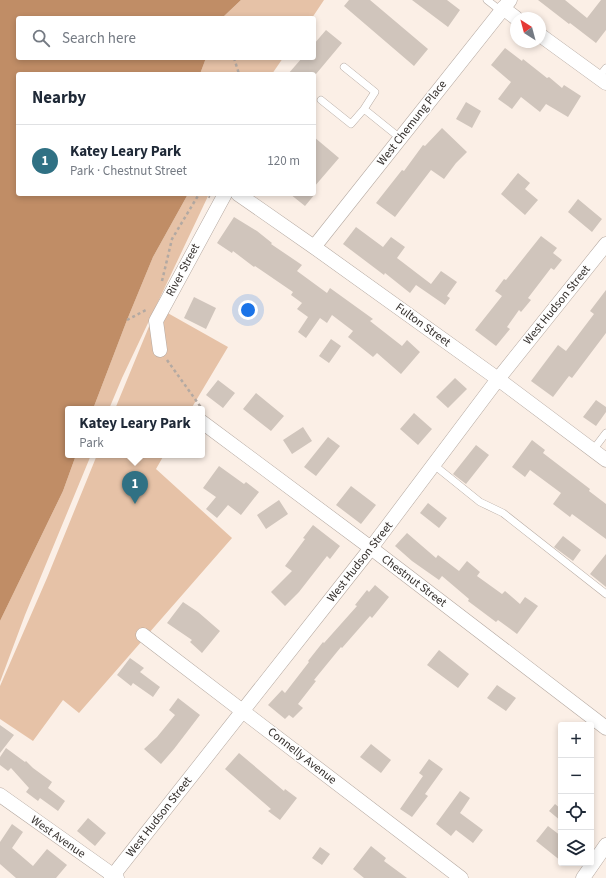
<!DOCTYPE html>
<html lang="en">
<head>
<meta charset="utf-8">
<style>
	body { margin:0; font-family:"Source Sans 3",sans-serif; background:#f6f6f7; color:#1f2937 }
	.controls { position:absolute; right:12px; bottom:12px; display:grid; overflow:hidden; border-radius:4px; box-shadow:0 2px 6px #0003 }
	.controls button { width:36px; height:36px; display:grid; place-items:center; padding:0; border:0; border-bottom:1px solid #e0e1e3; background:#fff; color:#1f2937; font:20px sans-serif }
	.compass { position:absolute; left:510px; top:12px; width:36px; height:36px; border-radius:50%; background:#fff; box-shadow:0 2px 6px #0003; rotate:324deg }
	.you { position:absolute; left:248px; top:310px; width:14px; height:14px; margin:-10px; border:3px solid #fff; border-radius:50%; background:#1a73e8; box-shadow:0 0 0 6px #1a73e833 }
	.badge { display:grid; place-items:center; width:26px; height:26px; border-radius:50%; background:#307184; color:#fff; font-size:13px; font-weight:700 }
	.pin { position:absolute; translate:-50% -33px; filter:drop-shadow(0 1px 2px #0008) }
	.pin::after { content:''; position:absolute; top:21px; width:14px; height:12px; background:inherit; clip-path:polygon(0 0,100% 0,50% 100%) }
	.popup { position:absolute; left:65px; top:406px; width:140px; height:52px; box-sizing:border-box; display:grid; place-content:center; border-radius:4px; background:#fff; filter:drop-shadow(0 1px 3px #0005); font-size:13px; white-space:nowrap; color:#747a83 }
	.popup b { font-size:15px; color:#1f2937 }
	.popup::after { content:''; position:absolute; left:50%; top:100%; margin-left:-8px; border:8px solid transparent; border-top-color:#fff }
	.list { margin:0; padding:0; list-style:none }
	h2 { display:flex; justify-content:space-between; align-items:center; height:52px; margin:0; padding:0 16px; font-size:17px }
	h2 small { font-size:13px; font-weight:400; color:#747a83 }
	.list li { display:grid; grid-template-columns:26px 1fr auto; gap:12px; align-items:center; box-sizing:border-box; height:72px; padding:0 16px; border-top:1px solid #e0e1e3 }
	.list b { display:block; font-size:15px; white-space:nowrap }
	.list p { margin:0; font-size:13px; white-space:nowrap; color:#747a83 }
	.list em { font-size:13px; font-style:normal; color:#747a83 }
	.icon { flex:none; width:22px; height:22px; fill:none; stroke:currentColor; stroke-width:2; stroke-linecap:round; stroke-linejoin:round }
	.map { position:relative; flex:none; width:606px; height:878px; overflow:hidden }
	.search { position:absolute; background:#fff; box-shadow:0 2px 6px #0003; left:16px; top:16px; width:300px; height:44px; display:flex; align-items:center; gap:10px; box-sizing:border-box; padding:0 14px; border-radius:4px; color:#747a83; font-size:15px }
	.panel { position:absolute; background:#fff; box-shadow:0 2px 6px #0003; left:16px; top:72px; width:300px; height:124px; border-radius:4px }
	.map>svg:first-child { display:block }
	.green { fill:#e6c2a7 }
	.water { fill:#c08d66 }
	.building { fill:#d0c5bc }
	.lines { fill:none; stroke-linecap:round; stroke-linejoin:round }
	.service-casing { stroke:#b4a8a0; stroke-width:8 }
	.minor-casing { stroke:#b4a8a0; stroke-width:15 }
	.path { stroke:#b3a9a2; stroke-width:2.5; stroke-dasharray:3 3; stroke-linecap:butt }
	.service { stroke:#fff; stroke-width:7 }
	.minor { stroke:#fff; stroke-width:14 }
	.labels { text-anchor:middle; dominant-baseline:central; stroke-width:3.5; stroke-linejoin:round; paint-order:stroke }
	.street-label { font-size:12px; fill:#35302d; stroke:#fefefe }
</style>
</head>
<body>
<div class="map">
<svg width="606" height="878" viewBox="0 0 606 878">
	<rect width="100%" height="100%" fill="#fbefe6"/>
	<path class="green" d="M241,0h83l-12,18h-90z
		M206,58h77l-11,16h-72z
		M188,194h21l-87,184 -13,31h-16l34,-89 26,-63z
		M157,307l71,40 -37,62h-76z
		M76,455h15l-66,160 -25,67v-61l63,-130z
		M97,455h67l-8,14 76,69 -153,175 -16,-13 -30,41 -33,-22v-33l47,-108z"/>
	<path class="water" d="M0,0h241l-19,18h-204v40h188l-6,16h-182v120h170l-35,63 -26,63 -34,89h-25v46h8l-13,36 -63,130z"/>
	<path class="building" d="M349,0h21l58,49 -14,17 -70,-60z
		M412,0h35l13,10 -12,17z
		M538,0h27l22,18 14,-18h5v30l-10,13 -26,-20 -1,1z
		M326,30l16,13 -26,31h-28l14,-16h12v-14z
		M505,48l17,13 1,-2 24,19 2,-1 13,11 2,-3 17,11 -13,21 -22,-13 -6,8 -19,-15 -9,12 -14,-10 13,-17 -20,-17z
		M466,102l15,9 -9,17 -16,-9z
		M442,128l25,24 -11,11 -12,16 -13,-9 -36,47 -19,-14 26,-33 2,1 19,-26 2,1z
		M314,137l25,21 -25,29z
		M518,173l12,10 -5,6 13,11 -13,15 -24,-21z
		M290,194h25l-10,12z
		M578,199l24,20 -10,13 -24,-20z
		M234,217l23,14 15,12 -1,1 31,21 -5,6 30,22 3,-5 43,31 -3,2 32,25 5,-6 13,12 -19,22 -24,-21 -4,4 -25,-20 5,-6 -21,-16 -5,8 -7,-5 -14,20 -8,-6 10,-15 -11,-8 5,-6 -11,-8 2,-3 -38,-26 -1,1 -21,-16 -1,2 -15,-10z
		M356,227l27,20 8,-10 14,10 -8,11 34,26 10,-13 16,11 -10,14 3,2 -5,7 -29,-20 -6,8 -25,-20 -1,2 -41,-31z
		M541,236l16,12 -4,5 9,7 -8,10 -3,-2 -23,30 3,2 -10,12 -2,-2 -12,17 3,2 -14,17 -21,-16 27,-34 -7,-5 9,-12 2,1z
		M606,290v43l-34,45 -3,-2 -16,21 -22,-16 27,-36 8,6 28,-37 -4,-3z
		M194,297l22,11 -10,21 -22,-11z
		M331,339l10,7 -12,17 -10,-7z
		M455,378l12,11 -19,19 -12,-11z
		M218,380l17,13 -12,15 -17,-13z
		M256,393l28,23 -13,15 -28,-22z
		M596,400l10,7v5l-10,14 -13,-9z
		M414,413l18,16 -14,16 -18,-16z
		M303,427l9,14 -20,13 -9,-14z
		M328,437l12,9 -24,30 -12,-9z
		M532,440l13,10 -2,3 47,36 -1,2 17,13v35l-34,-25 -2,3 -17,-13 8,-11 -31,-23 -5,7 -13,-10z
		M476,445l13,10 -23,29 -13,-10z
		M219,466l25,18 2,-2 13,10 -18,23 -13,-10 -11,13 -11,-9 10,-12 -13,-9z
		M351,486l25,19 -15,19 -25,-19z
		M279,500l9,14 -22,15 -9,-14z
		M428,503l19,15 -8,10 -19,-15z
		M313,525l27,21 -10,13 -3,-3 -28,36 -14,14 -14,-14 21,-21 -7,-5 20,-27 -2,-1z
		M407,533l29,25 2,-3 21,16 8,-10 13,11 -3,4 25,18 3,-3 15,13 5,-7 13,9 -21,28 -19,-14 -2,2 -28,-21 1,-2 -27,-23 -3,4 -27,-19 -17,-15z
		M563,536l18,14 -8,11 -19,-14z
		M606,554v33l-16,-13z
		M375,585l14,12 -17,21 -2,-2 -28,32 -1,-1 -27,33 2,1 -18,23 5,4 -10,10 -4,-3 -4,4 -17,-14 14,-15 3,3 24,-31 -1,-1 15,-19 1,1 33,-37 -2,-1 12,-15 2,2z
		M183,602l15,10 22,19 -18,22 -12,-11 2,-2 -25,-17z
		M439,650l30,24 -11,14 -31,-23z
		M130,658l14,10 -4,4 20,15 -7,10 -20,-14 -2,3 -14,-11z
		M497,685l19,13 -10,13 -19,-13z
		M178,698l22,17 -26,34 -13,15 -17,-15 13,-12 18,-22 -6,-5z
		M0,725l14,10 -14,18z
		M371,744l20,16 -10,13 -21,-16z
		M6,748l19,14 1,-1 7,7 19,14 -4,6 17,13 -7,10 -18,-13 -2,3 -12,-9 3,-4 -18,-20 -3,3 -8,-6v-8z
		M239,753l45,38 1,-2 12,9 -17,22 -12,-9 3,-2 -46,-40z
		M429,759l14,10 -18,25 3,2 -16,21 -12,-8 23,-33 -4,-3z
		M460,791l10,7 -10,15 23,17 -10,13 -17,-13 -5,6 -15,-12z
		M555,804l6,5v12l-12,-10z
		M88,818l18,15 -11,13 -18,-15z
		M12,824l11,8 -11,16 21,18 14,-17 20,16 -11,13h-40l-16,-14v-22z
		M548,826l13,10v25l-25,-20z
		M371,846l15,12 -2,3 23,17h-43l-11,-9z
		M320,847l10,7 -8,11 -10,-7z"/>
	<g class="lines">
		<g class="service-casing">
			<path id="service" d="M487,0l14,11
				M344,67l31,25 -11,17 36,29
				M598,78l8,-10
				M321,100l30,24 13,-15
				M593,450l13,-17
				M434,465l46,37 23,11 103,81"/>
		</g>
		<g class="minor-casing">
			<path id="minor" d="M503,8l13,10
				M540,35l66,48
				M238,194l76,53 184,132 108,81
				M314,247l196,-247
				M160,350l-4,-29 69,-127
				M202,422l169,126 235,180
				M143,635l318,243
				M0,795l117,83
				M111,878l260,-330 127,-169 108,-135
				M583,878l23,-33"/>
		</g>
		<path class="path" d="M234,58l5,16
			M203,194l7,3
			M162,281l10,-42 27,-45
			M127,320l19,-10
			M167,360l33,46 -2,3"/>
		<use href="#service" class="service"/>
		<use href="#minor" class="minor"/>
	</g>
	<g class="labels">
		<g class="street-label">
			<text transform="translate(412 123) rotate(-52)">West Chemung Place</text>
			<text transform="translate(183 270) rotate(-62)">River Street</text>
			<text transform="translate(557 305) rotate(-51)">West Hudson Street</text>
			<text transform="translate(423 325) rotate(36)">Fulton Street</text>
			<text transform="translate(360 562) rotate(-52)">West Hudson Street</text>
			<text transform="translate(414 581) rotate(37)">Chestnut Street</text>
			<text transform="translate(302 756) rotate(38)">Connelly Avenue</text>
			<text transform="translate(159 817) rotate(-52)">West Hudson Street</text>
			<text transform="translate(58 837) rotate(35)">West Avenue</text>
		</g>
	</g>
</svg>
<div class="controls">
<button>+</button>
<button>−</button>
<button><svg class="icon" aria-label="locate" viewBox="0 0 24 24"><circle cx="12" cy="12" r="6"/><path d="M12 2v4M12 18v4M2 12h4M18 12h4"/></svg></button>
<button><svg class="icon" aria-label="layers" viewBox="0 0 24 24"><path d="M12 4l9 5-9 5-9-5zM3 14l9 5 9-5"/></svg></button>
</div>
<svg class="compass" viewBox="-18 -18 36 36"><path d="M0-13l5 13h-10z" fill="#e53935"/><path d="M0 13l5-13h-10z" fill="#747a83"/></svg>
<div class="you"></div>
<div class="pin badge" style="left:135px;top:504px">1</div>
<div class="popup"><b>Katey Leary Park</b>Park</div>
<div class="search"><svg class="icon" aria-label="search" viewBox="0 0 24 24"><circle cx="10" cy="10" r="6"/><path d="M15 15l6 6"/></svg>Search here</div>
<section class="panel">
<h2>Nearby<small></small></h2>
<ul class="list">
<li><span class="badge">1</span><div><b>Katey Leary Park</b><p>Park · Chestnut Street</p></div><em>120 m</em></li>
</ul>
</section>
</div>
</body>
</html>
